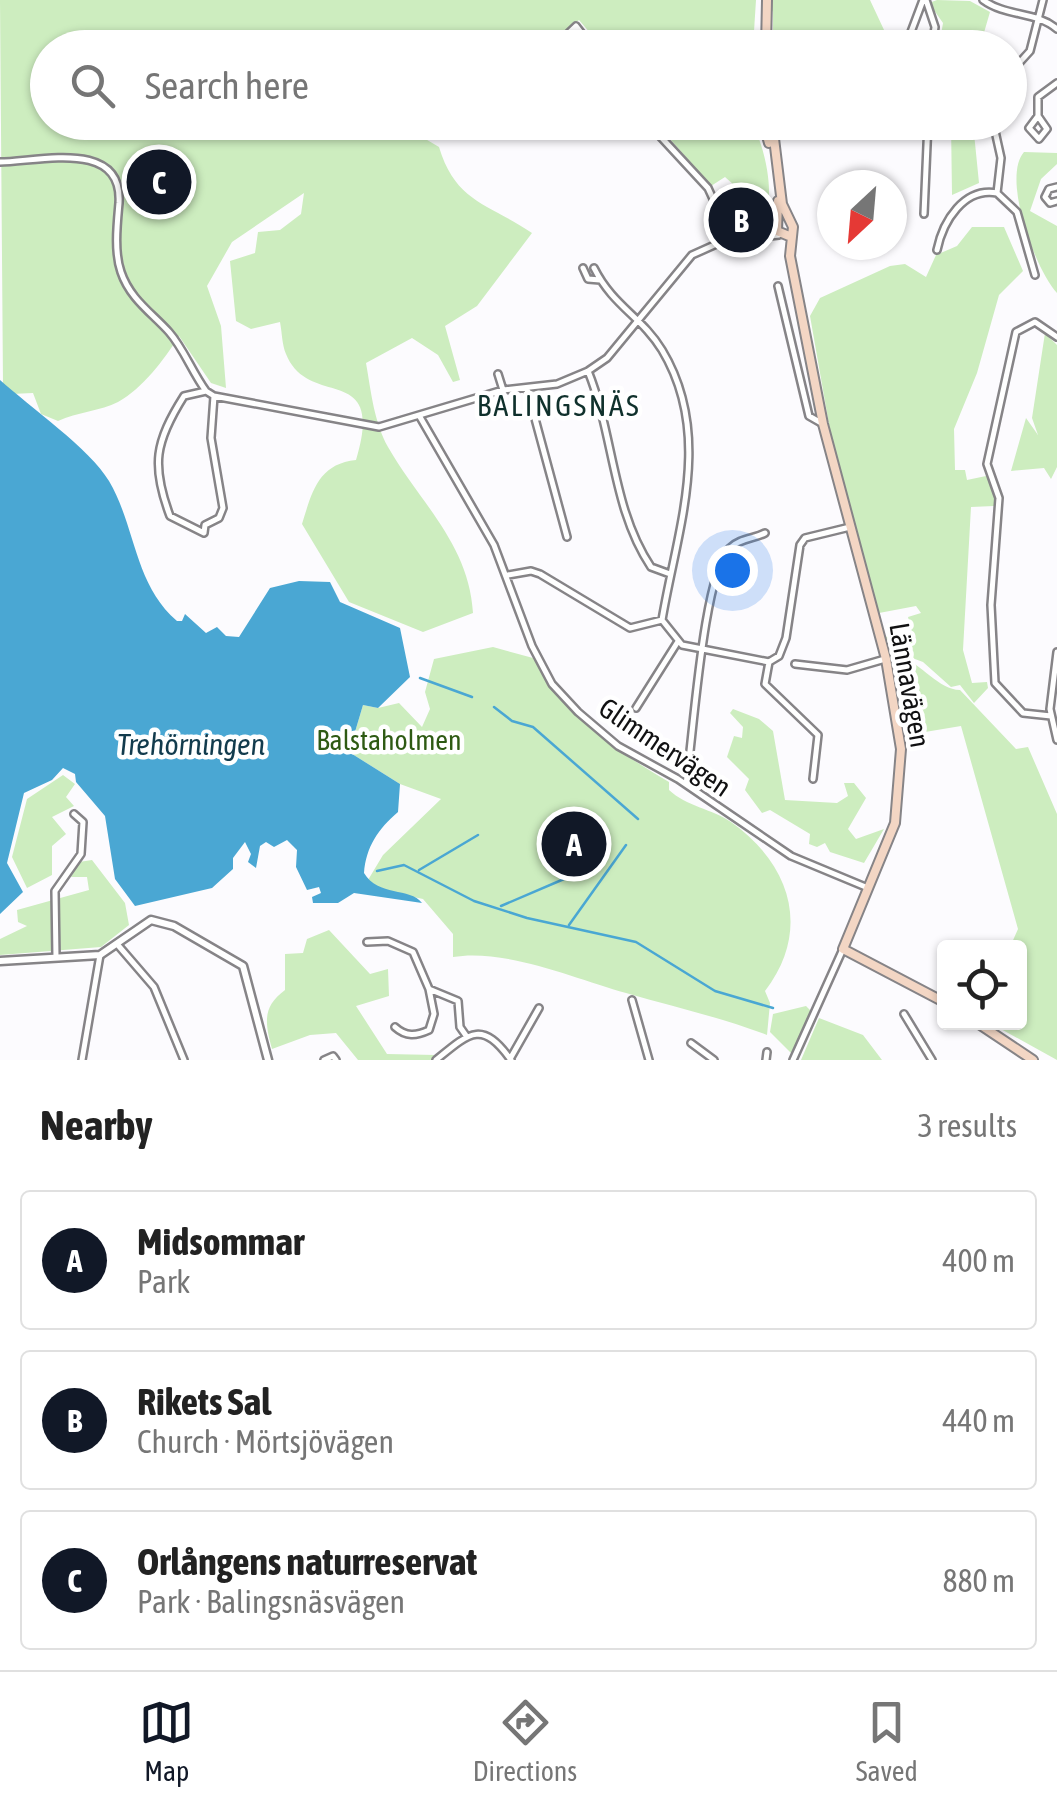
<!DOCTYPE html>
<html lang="en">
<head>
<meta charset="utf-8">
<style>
	body { margin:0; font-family:"Asap Condensed",sans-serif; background:#f6f6f6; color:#222 }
	.controls { position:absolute; right:30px; bottom:30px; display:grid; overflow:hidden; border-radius:10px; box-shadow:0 2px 8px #0004 }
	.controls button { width:90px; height:90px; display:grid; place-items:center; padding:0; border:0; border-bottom:2px solid #e0e0e0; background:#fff; color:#222; font:50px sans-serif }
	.compass { position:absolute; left:817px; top:170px; width:90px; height:90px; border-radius:50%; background:#fff; box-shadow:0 2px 8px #0004; rotate:206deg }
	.you { position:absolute; left:732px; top:570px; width:35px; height:35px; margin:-25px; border:8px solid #fff; border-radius:50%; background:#1a73e8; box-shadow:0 0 0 15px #1a73e833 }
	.badge { display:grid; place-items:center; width:65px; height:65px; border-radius:50%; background:#111827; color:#fff; font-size:32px; font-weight:700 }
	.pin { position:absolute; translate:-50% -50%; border:5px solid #fff; box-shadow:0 2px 10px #0006 }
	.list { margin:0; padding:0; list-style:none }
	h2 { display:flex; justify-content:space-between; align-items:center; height:130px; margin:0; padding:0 40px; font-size:42px }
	h2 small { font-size:32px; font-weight:400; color:#767676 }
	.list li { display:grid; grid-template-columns:65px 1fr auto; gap:30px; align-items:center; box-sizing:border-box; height:140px; margin:0 20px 20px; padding:0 20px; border:2px solid #e0e0e0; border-radius:10px }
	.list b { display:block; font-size:38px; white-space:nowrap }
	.list p { margin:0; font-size:32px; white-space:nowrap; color:#767676 }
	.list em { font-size:32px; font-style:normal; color:#767676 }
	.icon { flex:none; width:55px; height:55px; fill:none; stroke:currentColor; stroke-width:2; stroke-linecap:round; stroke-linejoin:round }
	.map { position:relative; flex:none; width:1057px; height:1060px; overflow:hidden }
	.search { position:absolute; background:#fff; box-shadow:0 2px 8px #0004; left:30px; right:30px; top:30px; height:110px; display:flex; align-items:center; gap:25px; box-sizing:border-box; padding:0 35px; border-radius:55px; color:#767676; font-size:38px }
	.sheet { height:610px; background:#fff }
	nav { display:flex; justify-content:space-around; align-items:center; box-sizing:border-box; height:140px; border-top:2px solid #e0e0e0; background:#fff; font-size:28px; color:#767676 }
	nav a { display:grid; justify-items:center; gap:5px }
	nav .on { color:#111827 }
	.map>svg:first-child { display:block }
	.green { fill:#cdedbf }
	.water { fill:#4aa7d3 }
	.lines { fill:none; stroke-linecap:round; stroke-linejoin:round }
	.stream { stroke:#4aa7d3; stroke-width:2.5 }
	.minor-casing { stroke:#868487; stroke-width:10 }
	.tertiary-casing { stroke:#868487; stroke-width:11 }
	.secondary-casing { stroke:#868487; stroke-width:12 }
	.minor { stroke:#fff; stroke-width:5 }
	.tertiary { stroke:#fff; stroke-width:6 }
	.secondary { stroke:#f3d6c4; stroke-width:8 }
	.labels { text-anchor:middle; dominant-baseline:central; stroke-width:9; stroke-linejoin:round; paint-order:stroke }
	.street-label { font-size:28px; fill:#111112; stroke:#fff }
	.park-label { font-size:28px; fill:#2e5a13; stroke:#fff }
	.neighbourhood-label { font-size:30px; letter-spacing:2.5px; fill:#10312c; stroke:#fff }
	.water-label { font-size:30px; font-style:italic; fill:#123b4d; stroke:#fff }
</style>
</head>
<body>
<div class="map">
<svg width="1057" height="1060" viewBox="0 0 1057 1060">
	<rect width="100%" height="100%" fill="#fcfbfe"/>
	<path class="green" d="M0,0h756l-3,47h-151l-23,-27 -34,27 -497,1v74l365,1 -1,8 27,16c17,56 49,56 93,86l-55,73 -32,20 15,54 -7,2 -15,-27 -26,-17 -46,25c5,28 8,59 22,84 32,56 81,97 85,166l-50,19 -74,-30 -47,-78c10,-32 16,-60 54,-64 30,-100 -47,-49 -70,-106 -4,-9 -4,-22 -6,-32l-29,7 -15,-8 -6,-60 25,-8 3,-21 22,-2 21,-16 3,-21 -72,49 -25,44 14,40 5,62 -15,-5 -32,-47c-15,24 -36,52 -61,66 -17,9 -41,10 -60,19l-17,-7 -8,-21 -22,1 -8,-9z
		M766,0h104l22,47h-119v-35z
		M937,0l33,1 20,11 -7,24 22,11h-66l4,-24 -14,-20z
		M656,123h96c12,21 27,80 8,99l-8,-21 -27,-24 -14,9z
		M951,123h22l6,60 -27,12z
		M1024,152l33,1v11l-16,15 -11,32 27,15v67c-21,-22 -56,-115 -33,-141z
		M972,227h32l19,44 -24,24 -22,78 -23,56 1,41h10l2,10 19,-4 8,14v16l-23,1 -8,143 9,33 15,-1 1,6 -14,15 -14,-18 -9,2 -28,-25 -27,-10 -11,-15 27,-5 -4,-15 13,-4 -5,-7 -37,7 -43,-149 -26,-148 10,-18 70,-32 15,-2 21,13 10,-22 21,-9z
		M1045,333l12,12v122l-6,12 -7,-11 -33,3 15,-53 12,17 -6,-17z
		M493,647l40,11c35,58 78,90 136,124v8c17,16 43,19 62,32 61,43 80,109 34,169l5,12 -3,32c-47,-18 -93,-28 -141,-42 -50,-14 -122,-45 -173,-36v-23l-30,-35 -42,-9 -13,-10 15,-25 58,-56 -41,-15 -51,-32 14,-47 15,3 21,-5 23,24 8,-18 -5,-17 9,-33z
		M900,656c22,8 39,34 60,34l56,59 12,-2 29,67v246l-67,-37 30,-1v-74l-10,-1 8,-18 -57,-203 -54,9 -2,-11 13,-9 -6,-6 11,-4 -5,-17 -13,3 -9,-12 -3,-18z
		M733,709l26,10 14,12 12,69 52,3 11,-7 -4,-13h10l12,15 -18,31 8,10 28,-10 -20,34 -34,-11 -5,-9 -8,4 -8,-3 1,-10 -40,-24 -8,3 -17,-23 4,-11 -22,-22 7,-21 8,2 1,-11 -13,-14z
		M63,775l12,9 -9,13 8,9 -22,11 14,17 -14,12v29l-25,13 -15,-31 15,-58z
		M92,860l33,43 4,22 -28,22 -101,8v-16l27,-13 -9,-4 -1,-12 72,-20 -2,-13h-16l8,-15z
		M329,930l41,44 18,-5 1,27 -33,10 31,48 49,1 -3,5h-75l-22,-27 -26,2 -38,14c-7,-26 -10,-42 13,-59v-36l18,-1 4,-14z
		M806,1006l5,5 -19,43 -22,-22 3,-18z
		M819,1018l44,17 19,25h-81z"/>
	<path class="water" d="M0,380c30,27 90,69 109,101 27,46 25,103 68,140h5l3,-7 21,19 11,-6 9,9 13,1 31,-49 29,-7 31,1 10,20 60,26 10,49 -32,31 -15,-3 -14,47 51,32 -2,28c-20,17 -32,35 -34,61 14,24 46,14 58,30l-68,-10 -16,10h-25l-1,-6 9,-4 -2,-6 -12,3 -11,-23 1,-17 -10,-10 -13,7 -8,-5 -6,4 -4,22 -8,-6 3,-8 -6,-12 -12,16v11l-21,19 -77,18 -20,-27 -10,-63 -29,-34 -1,-8 -12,-6 -11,12 -28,13 -17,70 16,29 -23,22z"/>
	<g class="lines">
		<path class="stream" d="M420,678l52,19
			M494,707l18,14 21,6 105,92
			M419,870l59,-35
			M377,871l27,-6 70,36 53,17 109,24 79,49 58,17
			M501,906l63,-27
			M569,925l57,-80"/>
		<g class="minor-casing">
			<path id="minor" d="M926,0l9,27 -3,21
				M983,0c23,17 53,11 74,29
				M553,48l23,-22 17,22
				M905,48l18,-48
				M1010,73l20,-22 13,-51
				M1038,116l9,13 -8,10 -10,-11 9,-12v-19l19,-14
				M647,122l61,66 24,52
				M993,122l8,36 -4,35
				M0,162c37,0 123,-24 119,41 -2,22 -5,49 2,69 9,27 31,41 48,60 15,17 23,40 37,59l8,5 165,31 124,-37 54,-6 31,-13 19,-13 85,-103 29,-13 58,-7
				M1057,187l-8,2 -4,8 5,6 7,-2
				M924,214l4,-92
				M757,236l20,-9
				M937,250c6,-29 27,-63 60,-57l20,19 18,63
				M583,268l5,11 12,1
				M594,268c19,38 48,49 68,82 52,86 15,180 0,270l20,25 87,17
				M778,286l31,130 14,8
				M588,371c26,64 24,138 63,196l19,7
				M498,374l5,16
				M527,389l40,148
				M206,391l-22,5c-29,46 -33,69 -14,120l34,17 1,-8 14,-7 4,-10 -12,-70 3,-42
				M420,417l74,128 38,101 20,38 26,28 40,34 60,33 113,77 77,32
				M508,575l23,-4 9,3 90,54 32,-8
				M1057,652l-7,57 7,31
				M795,664l52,6 38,-11
				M636,708l41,-65
				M1051,716l-28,-3 -28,-30 -4,-78 8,-107 -12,-34 29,-132 19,-10 22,15
				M813,779l5,-44 -53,-51 4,-22 10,-6 7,-18 14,-93 5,-7 45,-11
				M686,784c7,-44 17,-211 44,-236 10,-10 24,-9 35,-15
				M367,942l21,-1 25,11 16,37
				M117,944l37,43 30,73
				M56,957l-1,-66 26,-37 2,-32 -9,-8
				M632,1000l17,60
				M904,1014l28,46
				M395,1027c11,10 21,9 34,3l5,-16 -5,-25 29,12 2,26 7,10
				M691,1043l23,17
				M510,1059l29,-51
				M82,1060l18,-105
				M324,1060l9,-4 3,4
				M436,1060c34,-28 46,-40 75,0
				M766,1060l1,-8
				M793,1060l50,-111"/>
		</g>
		<g class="tertiary-casing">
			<path id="tertiary" d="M0,961l100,-6 51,-35 23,6 69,40 25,94"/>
		</g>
		<g class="secondary-casing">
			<path id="secondary" d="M766,48l1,-48
				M763,122l6,21
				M772,122l10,82 11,23 -3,29 33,168 63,235 15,90 -6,74 -52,126 101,53
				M778,201l-1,30 12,5
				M976,1022l57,38"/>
		</g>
		<use href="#minor" class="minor"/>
		<use href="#tertiary" class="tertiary"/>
		<use href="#secondary" class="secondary"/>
	</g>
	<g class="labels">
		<g class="street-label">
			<text transform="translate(910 685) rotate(80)">Lännavägen</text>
			<text transform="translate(665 747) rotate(34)">Glimmervägen</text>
		</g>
		<g class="park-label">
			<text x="389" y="740">Balstaholmen</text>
		</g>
		<g class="neighbourhood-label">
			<text x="559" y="405">BALINGSNÄS</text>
		</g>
		<g class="water-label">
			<text x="191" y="744">Trehörningen</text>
		</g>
	</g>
</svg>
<div class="controls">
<button><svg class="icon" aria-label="locate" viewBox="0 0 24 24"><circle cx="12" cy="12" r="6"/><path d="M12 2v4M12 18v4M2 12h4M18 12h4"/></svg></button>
</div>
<svg class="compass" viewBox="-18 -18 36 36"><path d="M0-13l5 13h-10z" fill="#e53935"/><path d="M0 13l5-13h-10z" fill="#767676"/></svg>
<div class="you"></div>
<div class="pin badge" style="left:574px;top:844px">A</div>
<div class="pin badge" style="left:741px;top:220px">B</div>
<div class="pin badge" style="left:159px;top:182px">C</div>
<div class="search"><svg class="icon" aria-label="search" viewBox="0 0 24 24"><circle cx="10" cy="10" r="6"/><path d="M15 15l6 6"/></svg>Search here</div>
</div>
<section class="sheet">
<h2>Nearby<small>3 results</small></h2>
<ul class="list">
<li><span class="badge">A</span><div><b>Midsommar</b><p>Park</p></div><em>400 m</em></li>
<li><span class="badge">B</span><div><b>Rikets Sal</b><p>Church · Mörtsjövägen</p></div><em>440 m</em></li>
<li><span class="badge">C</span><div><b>Orlångens naturreservat</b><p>Park · Balingsnäsvägen</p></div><em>880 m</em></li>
</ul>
</section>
<nav>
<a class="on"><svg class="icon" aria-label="map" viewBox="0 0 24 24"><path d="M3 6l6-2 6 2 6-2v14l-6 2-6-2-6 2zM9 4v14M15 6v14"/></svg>Map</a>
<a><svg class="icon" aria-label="directions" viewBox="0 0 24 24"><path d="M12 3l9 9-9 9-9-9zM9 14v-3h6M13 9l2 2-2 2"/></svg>Directions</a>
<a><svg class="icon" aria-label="saved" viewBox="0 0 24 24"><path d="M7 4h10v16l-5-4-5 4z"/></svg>Saved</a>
</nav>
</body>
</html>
